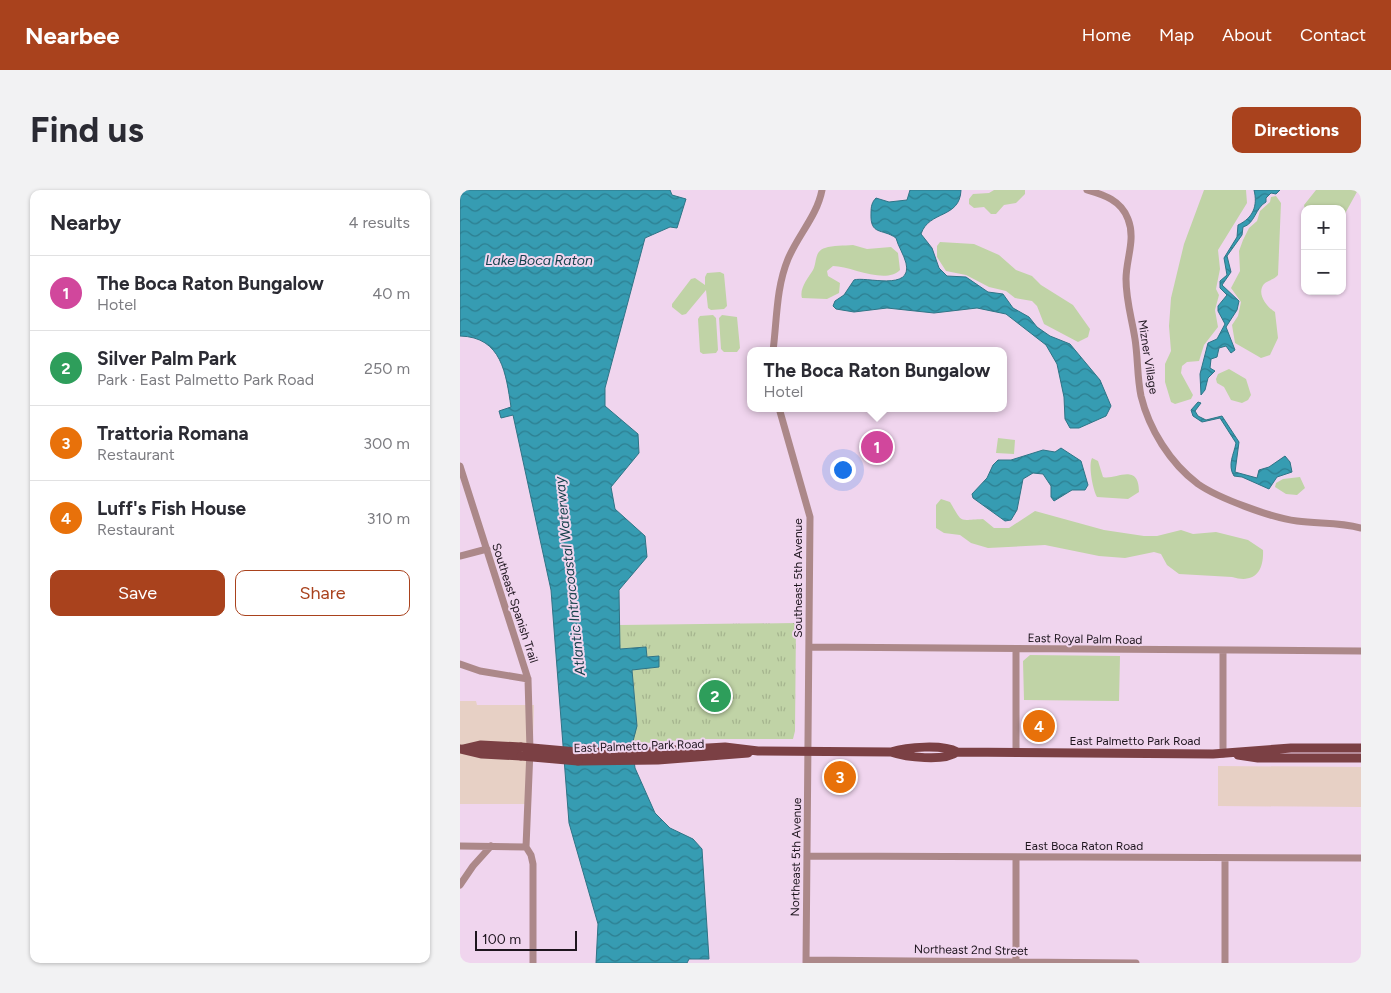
<!DOCTYPE html>
<html lang="en">
<head>
<meta charset="utf-8">
<style>
	body { margin:0; font-family:Figtree,sans-serif; background:#f2f2f3; color:#2b2b33 }
	.controls { position:absolute; right:15px; top:15px; display:grid; overflow:hidden; border-radius:10px; box-shadow:0 1px 4px #0004 }
	.controls button { width:45px; height:45px; display:grid; place-items:center; padding:0; border:0; border-bottom:1px solid #e1e1e2; background:#fff; color:#2b2b33; font:25px sans-serif }
	.scale { position:absolute; left:15px; bottom:12px; width:102px; box-sizing:border-box; padding-left:5px; border:2px solid #1e151e; border-top:0; font-size:14px; line-height:18px; white-space:nowrap; color:#1e151e; -webkit-text-stroke:4px #f0d5ee; paint-order:stroke }
	.you { position:absolute; left:382px; top:279px; width:18px; height:18px; margin:-12px; border:4px solid #fff; border-radius:50%; background:#1a73e8; box-shadow:0 0 0 8px #1a73e833 }
	.badge { display:grid; place-items:center; width:32px; height:32px; border-radius:50%; background:#a9421d; color:#fff; font-size:16px; font-weight:700 }
	.pin { position:absolute; translate:-50% -50%; border:2px solid #fff; box-shadow:0 1px 5px #0006 }
	.popup { position:absolute; left:287px; top:157px; width:260px; height:65px; box-sizing:border-box; display:grid; place-content:center; border-radius:10px; background:#fff; filter:drop-shadow(0 1px 4px #0005); font-size:16px; white-space:nowrap; color:#7c7c81 }
	.popup b { font-size:19px; color:#2b2b33 }
	.popup::after { content:''; position:absolute; left:50%; top:100%; margin-left:-10px; border:10px solid transparent; border-top-color:#fff }
	.list { margin:0; padding:0; list-style:none }
	h2 { display:flex; justify-content:space-between; align-items:center; height:65px; margin:0; padding:0 20px; font-size:21px }
	h2 small { font-size:16px; font-weight:400; color:#7c7c81 }
	.list li { display:grid; grid-template-columns:32px 1fr auto; gap:15px; align-items:center; box-sizing:border-box; height:75px; padding:0 20px; border-top:1px solid #e1e1e2 }
	.list b { display:block; font-size:19px; white-space:nowrap }
	.list p { margin:0; font-size:16px; white-space:nowrap; color:#7c7c81 }
	.list em { font-size:16px; font-style:normal; color:#7c7c81 }
	.actions { display:flex; gap:10px; padding:15px 20px }
	.actions a { flex:1; padding:11px 0; border:1px solid #a9421d; border-radius:10px; text-align:center; font-size:18px; color:#a9421d }
	.actions .main { background:#a9421d; color:#fff }
	.map { position:relative; flex:none; width:901px; height:773px; overflow:hidden; border-radius:10px }
	header { display:flex; align-items:center; gap:30px; box-sizing:border-box; height:70px; padding:0 25px; background:#a9421d; color:#fff }
	header strong { font-size:24px }
	nav { display:flex; gap:28px; margin-inline-start:auto; font-size:18px }
	.intro { display:flex; align-items:center; justify-content:space-between; box-sizing:border-box; height:120px; padding:0 30px }
	h1 { margin:0; font-size:35px }
	.button { padding:12px 22px; border-radius:10px; background:#a9421d; color:#fff; font-size:18px; font-weight:700 }
	main { display:flex; gap:30px; padding:0 30px }
	aside { flex:1; background:#fff; border-radius:10px; box-shadow:0 1px 4px #0004 }
	.map>svg:first-child { display:block }
	.commercial { fill:#e7d0c5 }
	.green { fill:#c0d3a6 }
	.park { fill:url(#park-tufts) }
	.water { fill:url(#water-waves); stroke:#2f7486 }
	.lines { fill:none; stroke-linecap:round; stroke-linejoin:round }
	.minor { stroke:#ac8889; stroke-width:7 }
	.major { stroke:#7b4044; stroke-width:9 }
	.major-bridge { stroke:#7b4044; stroke-width:9 }
	.labels { text-anchor:middle; dominant-baseline:central; stroke-width:4; stroke-linejoin:round; paint-order:stroke }
	.street-label { font-size:12px; fill:#1e151e; stroke:#f0d5ee }
	.water-label { font-size:14px; font-style:italic; fill:#15414b; stroke:#f0d5ee }
</style>
</head>
<body>
<header>
<strong>Nearbee</strong>
<nav><a>Home</a><a>Map</a><a>About</a><a>Contact</a></nav>
</header>
<div class="intro"><h1>Find us</h1><a class="button">Directions</a></div>
<main>
<aside>
<h2>Nearby<small>4 results</small></h2>
<ul class="list">
<li><span class="badge" style="background:#d1479c">1</span><div><b>The Boca Raton Bungalow</b><p>Hotel</p></div><em>40 m</em></li>
<li><span class="badge" style="background:#2e9e5b">2</span><div><b>Silver Palm Park</b><p>Park · East Palmetto Park Road</p></div><em>250 m</em></li>
<li><span class="badge" style="background:#e8710a">3</span><div><b>Trattoria Romana</b><p>Restaurant</p></div><em>300 m</em></li>
<li><span class="badge" style="background:#e8710a">4</span><div><b>Luff's Fish House</b><p>Restaurant</p></div><em>310 m</em></li>
</ul>
<div class="actions"><a class="main">Save</a><a>Share</a></div>
</aside>
<div class="map">
<svg width="901" height="773" viewBox="0 0 901 773">
	<defs>
		<pattern id="park-tufts" width="24" height="20" patternUnits="userSpaceOnUse" patternTransform="scale(1.25)"><rect width="24" height="20" fill="#c0d3a6"/><path d="M3 7l-1-3M5 7V3M7 7l1-3M15 17l-1-3M17 17v-4M19 17l1-3" fill="none" stroke="#a5b48e"/></pattern>
		<pattern id="water-waves" width="16" height="10" patternUnits="userSpaceOnUse" patternTransform="scale(1.25)"><rect width="16" height="10" fill="#369cb2"/><path d="M0 5q4-4 8 0t8 0" fill="none" stroke="#2d7e90"/></pattern>
	</defs>
	<rect width="100%" height="100%" fill="#f0d5ee"/>
	<path class="commercial" d="M0,511h16l1,4h57l-3,99h-71z
		M758,576l143,1v40l-143,-1z"/>
	<path class="green" d="M534,0h31v4l-9,9 -12,2 -8,9h-5l-7,-7 -10,1 -5,-4v-5l4,-5 16,-1z
		M744,0h42l1,13 -29,47 2,19 -4,20 3,6 -4,15 3,17 -14,18 -5,16 -12,1 -5,4 -1,7 12,22 -2,4 -16,5 -4,-2 -6,-20v-18l6,-13 -2,-25 2,-28 13,-54z
		M856,0h42l-16,29v-10l-37,1 -1,-5z
		M816,6l5,7 -3,72c-4,5 -10,5 -14,9 -8,10 3,23 11,28l3,26 -8,17 -9,3 -26,-15 -3,-18 6,-9 3,-14 -10,-14 9,-17 -1,-20 4,-11 6,-12 8,-7 3,-10 10,-9 1,-5z
		M480,52l34,2 25,11 17,15 16,6 9,9 32,20 17,24 -2,8 -10,5 -34,-18 -7,-18 -5,-5 -17,-3 -9,-7 -17,-4 -23,-12 -20,-4 -9,-14v-11z
		M393,55l14,4 24,-2 7,6 2,17c-15,15 -49,-4 -67,-4l-6,5 1,5 12,7 -1,10 -12,6 -25,-1c-3,-9 6,-20 11,-28 4,-7 1,-19 12,-22 8,-3 19,-2 28,-3z
		M260,82l4,2 3,32 -3,3 -13,1 -3,-2 -2,-18 -20,24 -4,1 -10,-8v-3l19,-25 4,-1 10,7v-8l2,-4z
		M253,125l3,3 2,32 -2,3 -13,1 -3,-2 -2,-33 2,-3z
		M262,125l15,2 3,31 -3,4h-13l-3,-3 -2,-31z
		M769,179l17,10 5,16 -3,5 -6,3 -11,-3 -7,-13 -7,-4 -1,-4 2,-5z
		M538,248l17,2 -1,14 -18,-1z
		M632,268l6,3 5,16c11,4 36,-16 36,15l-11,7 -31,-2c-4,-7 -9,-31 -5,-39z
		M840,287l5,11 -8,7 -11,-1 -11,-7 1,-4 7,-4z
		M481,309l9,3c13,22 8,18 33,17l11,9h15l26,-17 69,19 40,6h13l24,-6 12,4 23,-2 32,8 15,10c1,21 -8,34 -31,27l-53,-3 -12,-9 -6,-11 -7,-2 -29,6 -26,-2 -54,-11 -57,3 -17,-5 -11,-8 -16,-2 -8,-5v-23z
		M570,465l90,1 -1,45 -95,-1 -1,-39z"/>
	<path class="park" d="M336,433l-1,108 -2,8h-96l-64,5v-10l4,-8 -5,-57 27,-2 -1,-11 -12,1 -1,-10 -25,2 -1,-24z"/>
	<path class="water" d="M0,0h210l2,5 14,4 -9,29 -7,-1 -25,11 -40,150v18l33,28 1,19 -28,34 4,22 30,27 2,21 -28,33 1,59 26,-2 1,10 12,-1v11l-27,3 5,56 -5,19 3,23 20,45 15,15 23,11 9,10 7,110h-20l-2,4h-91l2,-39 -29,-101 -18,-233 -38,-175 -12,3 -2,-7 12,-4c-5,-33 -9,-70 -51,-71z
		M450,0h51c-1,29 -32,20 -40,44l11,14 7,20 8,8 19,1 22,15 15,2 10,14 16,9 8,10 13,9 20,8 30,36 11,26 -5,10 -27,12h-9l-5,-9 -1,-22 -7,-33 -11,-19 -40,-31 -29,-6 -43,5 -47,-5 -33,4 -18,-3 -3,-3 2,-5 9,-6 10,-15c11,-4 59,12 52,-17 -2,-8 -8,-17 -10,-25 -14,-10 -26,-2 -25,-25 0,-7 1,-11 5,-15l13,4 18,-2z
		M794,0h26l-4,4 -5,-1 -5,5v4c-11,6 -11,22 -23,25l-1,8 -15,21 4,16 -9,13 17,16 -2,9 -11,17 9,23 -4,3 -5,-7 -7,2 -2,9 -6,2 -1,9 5,3 -7,7 -3,12 -4,5 -1,-21 8,-31 9,-4 8,-15 -7,-13v-5l9,-11 -7,-7v-7l7,-6 -3,-17 13,-21 1,-12c15,-7 20,-19 16,-35z
		M738,212l3,1 -6,8 3,5 8,4 16,-4 17,26 -4,30 22,6 2,-8 10,-3 16,-11 5,6 2,10 -15,5 -8,12 -27,-12 -8,-1c-7,-11 0,-22 2,-33l-16,-25 -18,4 -9,-6 -2,-6z
		M601,258l20,13 7,24 -3,5h-13l-18,11 -3,-4v-11l-8,-12 -10,-1 -10,6 -6,31 -6,10 -6,1 -32,-23 -1,-4 15,-16 6,-13 5,-5h13l32,-10 12,2z"/>
	<g class="lines">
		<path class="minor" d="M627,0c17,5 34,10 41,29 8,20 -2,40 -2,60 0,22 6,40 9,60 3,19 2,38 6,57 8,33 29,67 57,88 20,14 74,34 99,37 22,3 42,1 64,7
			M313,161c4,-31 3,-63 15,-92 10,-24 29,-43 34,-69
			M319,218l31,109 -4,446
			M0,276l68,213 2,71 -4,97 5,8 2,9v99
			M0,366l27,-7
			M349,457l552,4
			M556,459v104
			M0,474l20,7 48,8
			M763,564v-103
			M0,656l66,1
			M347,666l554,2
			M556,667v106
			M765,668v105
			M0,695l13,-19 18,-20
			M346,770l330,3"/>
		<path class="major" d="M0,559l22,5 39,2
			M4,559l17,-4 40,2
			M117,562h64l84,-5 33,4 133,1c16,-5 52,-8 66,0l256,2 78,-6h70
			M431,562c15,5 53,10 66,0
			M778,565l20,3h103
			M118,571l80,-1 90,-7"/>
		<path class="major-bridge" d="M61,557l56,5
			M61,566l57,5"/>
	</g>
	<g class="labels">
		<g class="street-label">
			<text transform="translate(688 167) rotate(81)">Mizner Village</text>
			<text transform="translate(338 388) rotate(-90)">Southeast 5th Avenue</text>
			<text transform="translate(55 413) rotate(72)">Southeast Spanish Trail</text>
			<text transform="translate(625 449) rotate(1)">East Royal Palm Road</text>
			<text x="675" y="551">East Palmetto Park Road</text>
			<text transform="translate(179 556) rotate(-2)">East Palmetto Park Road</text>
			<text x="624" y="656">East Boca Raton Road</text>
			<text transform="translate(336 667) rotate(-89)">Northeast 5th Avenue</text>
			<text transform="translate(511 760) rotate(1)">Northeast 2nd Street</text>
		</g>
		<g class="water-label">
			<text x="79" y="70">Lake Boca Raton</text>
			<text transform="translate(110 386) rotate(-96)">Atlantic Intracoastal Waterway</text>
		</g>
	</g>
</svg>
<div class="controls">
<button>+</button>
<button>−</button>
</div>
<div class="scale">100 m</div>
<div class="you"></div>
<div class="pin badge" style="left:417px;top:257px;background:#d1479c">1</div>
<div class="popup"><b>The Boca Raton Bungalow</b>Hotel</div>
<div class="pin badge" style="left:255px;top:506px;background:#2e9e5b">2</div>
<div class="pin badge" style="left:380px;top:587px;background:#e8710a">3</div>
<div class="pin badge" style="left:579px;top:536px;background:#e8710a">4</div>
</div>
</main>
</body>
</html>
